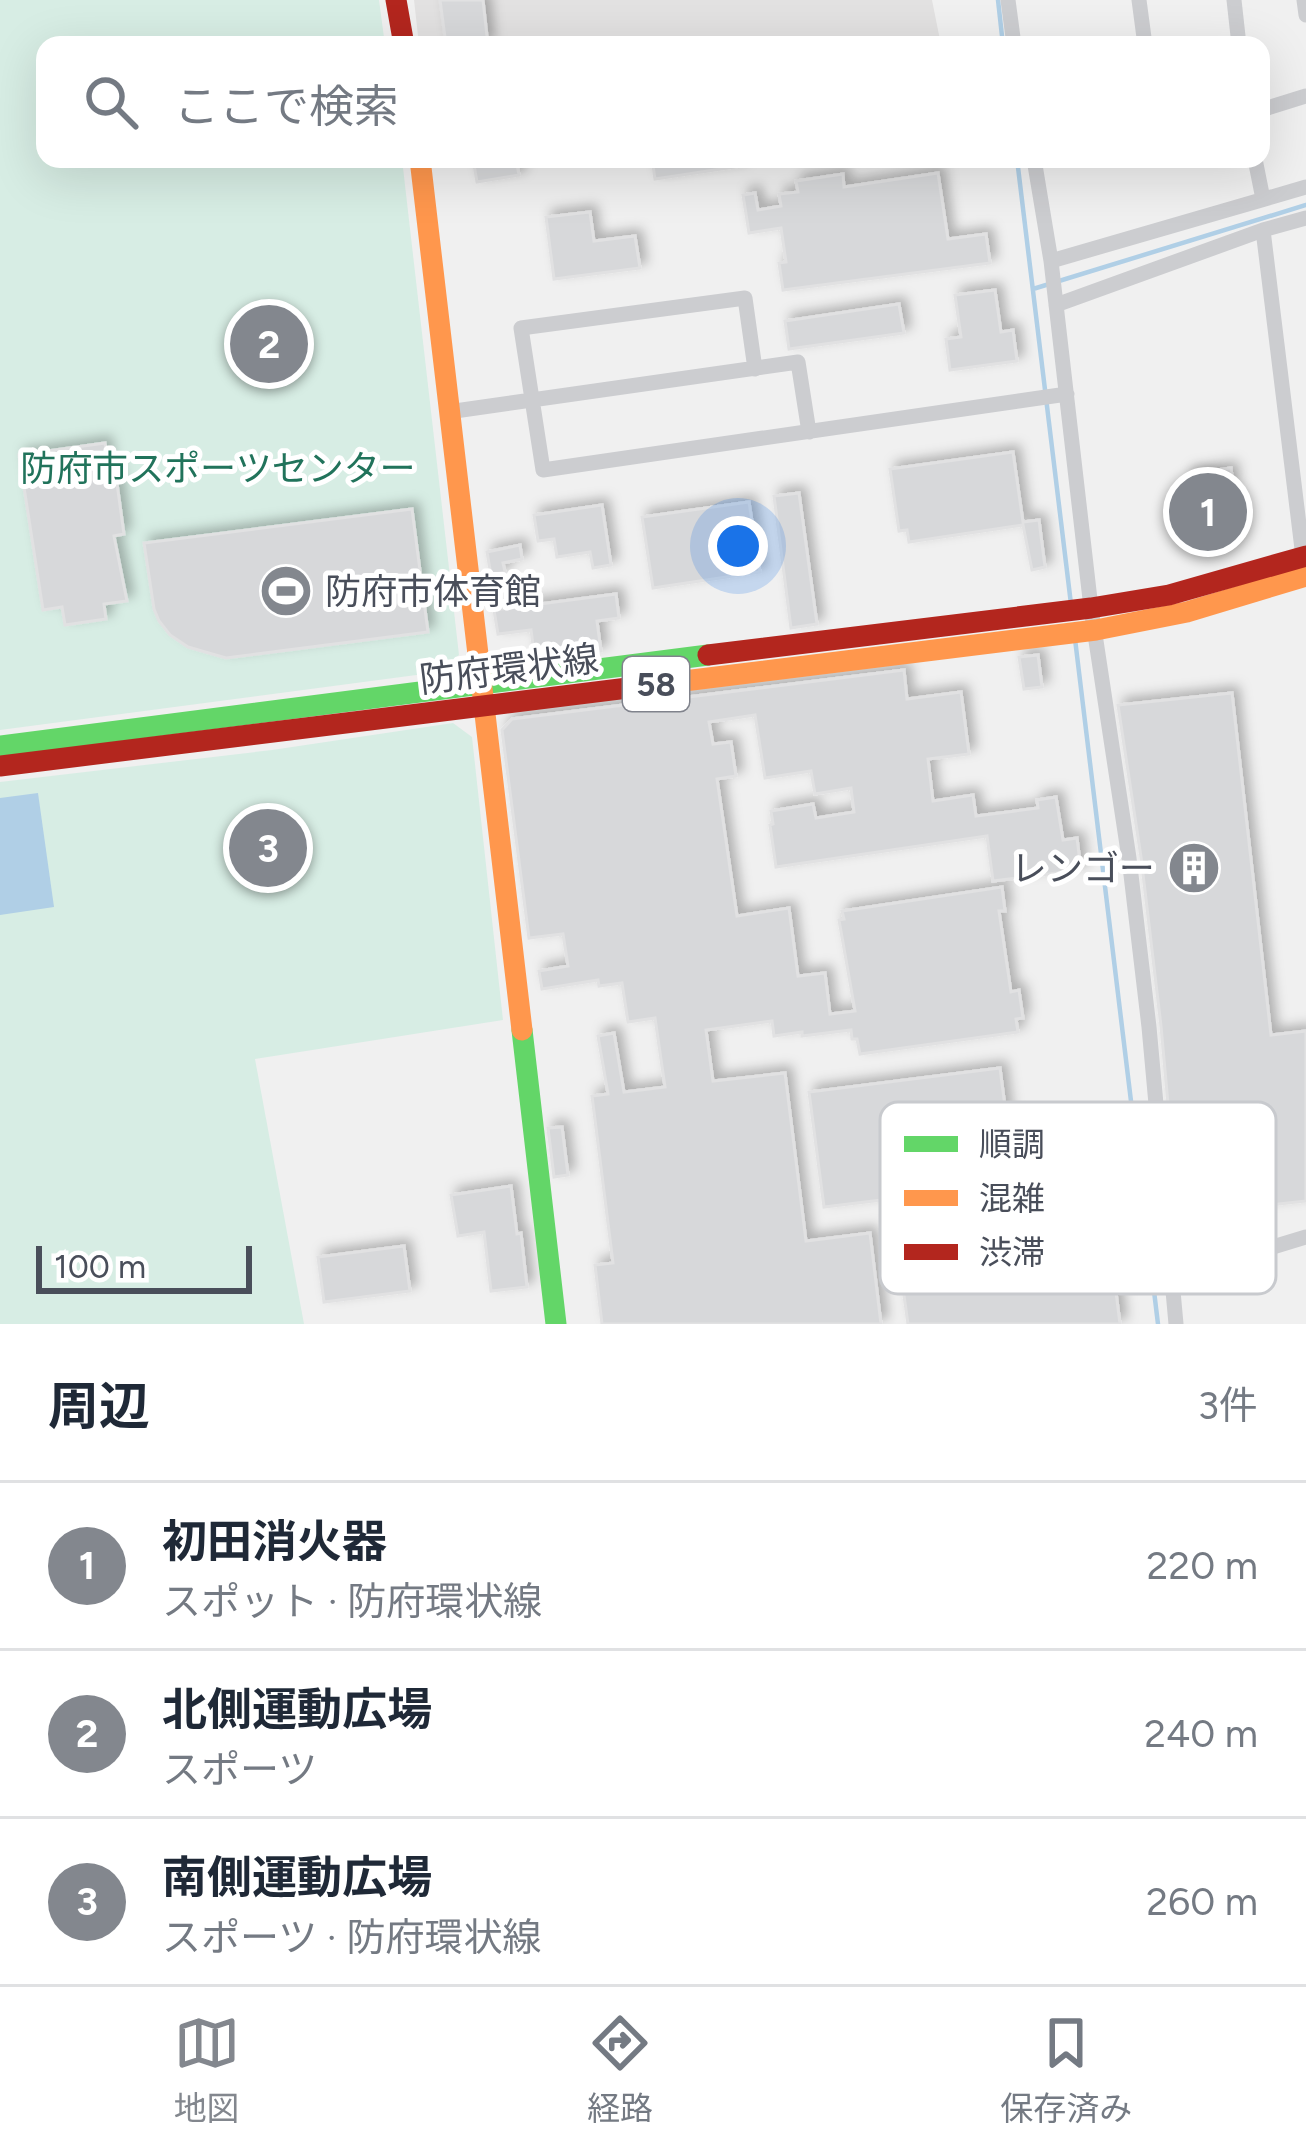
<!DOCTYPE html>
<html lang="ja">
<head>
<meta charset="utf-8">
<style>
	body { margin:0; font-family:Figtree,"Noto Sans JP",sans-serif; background:#f2f2f3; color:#1f2937 }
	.scale { position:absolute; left:36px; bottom:30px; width:216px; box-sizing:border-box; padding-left:12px; border:6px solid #494e5a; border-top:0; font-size:33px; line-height:42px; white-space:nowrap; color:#494e5a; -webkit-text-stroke:9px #fff; paint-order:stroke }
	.you { position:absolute; left:738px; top:546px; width:42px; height:42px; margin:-30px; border:9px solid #fff; border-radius:50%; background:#1a73e8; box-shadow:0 0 0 18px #1a73e833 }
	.badge { display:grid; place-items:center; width:78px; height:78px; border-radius:50%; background:#83878e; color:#fff; font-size:39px; font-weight:700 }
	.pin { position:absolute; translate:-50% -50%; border:6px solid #fff; box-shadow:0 3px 12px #0006 }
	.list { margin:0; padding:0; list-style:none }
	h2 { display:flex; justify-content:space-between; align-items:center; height:156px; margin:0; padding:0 48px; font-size:51px }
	h2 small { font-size:39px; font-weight:400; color:#747a83 }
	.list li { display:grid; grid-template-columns:78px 1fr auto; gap:36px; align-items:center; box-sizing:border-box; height:168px; padding:0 48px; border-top:3px solid #e0e1e3 }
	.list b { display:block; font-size:45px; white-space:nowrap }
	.list p { margin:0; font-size:39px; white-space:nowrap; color:#747a83 }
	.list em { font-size:39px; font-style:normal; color:#747a83 }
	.icon { flex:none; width:66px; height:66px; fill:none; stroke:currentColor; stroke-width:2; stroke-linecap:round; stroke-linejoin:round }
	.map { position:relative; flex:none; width:1306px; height:1324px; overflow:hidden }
	.search { position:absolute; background:#fff; box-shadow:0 12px 48px #0002; left:36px; right:36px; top:36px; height:132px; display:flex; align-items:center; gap:30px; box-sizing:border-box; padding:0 42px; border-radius:24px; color:#747a83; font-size:45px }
	.sheet { height:660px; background:#fff }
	nav { display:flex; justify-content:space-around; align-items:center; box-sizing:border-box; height:168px; border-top:3px solid #e0e1e3; background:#fff; font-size:33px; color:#747a83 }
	nav a { display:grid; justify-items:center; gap:6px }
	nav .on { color:#83878e }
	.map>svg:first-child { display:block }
	.education { fill:#e2e1e1 }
	.green { fill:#d7ede4 }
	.water { fill:#b0cfe6 }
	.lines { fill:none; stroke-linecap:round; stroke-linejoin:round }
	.stream { stroke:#b0cfe6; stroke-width:4.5 }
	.building { fill:#d7d8da; stroke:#e1e1e2; stroke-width:3; filter:url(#shadow) }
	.street { stroke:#cccdd0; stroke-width:15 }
	.fast { stroke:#63d668; stroke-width:21 }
	.slow { stroke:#ff974d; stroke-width:21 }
	.jam { stroke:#b3261e; stroke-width:21 }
	.labels { text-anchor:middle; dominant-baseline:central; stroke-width:10; stroke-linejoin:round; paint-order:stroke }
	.shield { fill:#fff; stroke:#80838c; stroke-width:3 }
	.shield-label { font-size:33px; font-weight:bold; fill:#494e5a }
	.park-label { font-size:36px; fill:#21735b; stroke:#fff }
	.poi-label { font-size:36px; fill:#494e5a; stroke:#fff; text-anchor:start }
	.street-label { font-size:36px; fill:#494e5a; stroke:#fff }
	.key { fill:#fff; stroke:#c8cace; stroke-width:3 }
	.key-label { font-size:33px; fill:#494e5a }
</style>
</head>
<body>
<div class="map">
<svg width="1306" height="1324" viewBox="0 0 1306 1324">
	<defs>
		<filter id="shadow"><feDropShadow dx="6" dy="-6" stdDeviation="6" flood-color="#0004"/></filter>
	</defs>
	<rect width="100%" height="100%" fill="#f0f0f0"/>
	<path class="education" d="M414,0h518l9,45h-522z"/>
	<path class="green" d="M0,0h379l6,45h-340v114h357l57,496 -20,17 -439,58z
		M453,723l19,14 31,283 -248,39 49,265h-304v-542l272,-32z"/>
	<path class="water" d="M38,793l16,114 -54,8v-117z"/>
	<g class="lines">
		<path class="stream" d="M998,0l5,45
			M1017,159l54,445
			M1033,289l273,-84
			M1075,639l83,685"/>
	</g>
	<path class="building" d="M440,0h43l5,45h-42z
		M473,159h43l3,16 -42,7z
		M652,159h89v7l-86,13z
		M938,173l10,66 38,-5 4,29 -207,27 -4,-27 7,-1 -5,-34 -32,5 -6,-38 12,-2 3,17 23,-4 -2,-12 19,-2 -2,-11 47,-7 1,13z
		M590,212l4,29 41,-5 5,32 -86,11 -8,-62z
		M995,290l6,42 12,-2 4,31 -67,9 -4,-31 15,-2 -6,-42z
		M899,304l5,29 -115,16 -4,-28z
		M105,443l4,27 6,-1 9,65 -10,2 13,65 -23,3 2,15 -41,6 -3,-18 -19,3 -24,-155z
		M1013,452l10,70 16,-2 6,47 -13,3 -9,-45 -114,17 -2,-12 -8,1 -9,-62z
		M1231,468l2,15 -13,2 8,53 -30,5 -11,-69z
		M799,493l18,131 -26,4 -17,-132z
		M749,502l11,70 -107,16 -11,-71z
		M602,505l9,60 -18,3 -3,-16 -33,5 -3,-18 -16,2 -4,-26z
		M412,509l16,123 -202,26 -38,-11 -18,-12 -11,-14 -5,-12 -10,-66z
		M520,545l2,14 -19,4 2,9 -14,3 -4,-23z
		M616,594l3,24 -22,3 4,30 -66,9 -4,-30 -33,4 -4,-24z
		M1038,655l4,32 -18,2 -5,-32z
		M904,670l3,29 54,-7 8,62 -41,5 5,42 40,-6 3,21 62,-8 -1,-8 19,-3 7,43 14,-2 4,32 -88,11 -6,-45 -211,31 -6,-42 3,-1 -2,-13 42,-7 3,14 38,-6 -3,-24 -36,6 -4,-23 -46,7 -10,-63 -46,7 4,22 18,-2 5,34 -19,3 20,137 52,-8 9,68 27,-3 5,41 25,-3 -16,-91 5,-1 -2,-8 160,-24 3,24h-6l12,81 8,-2 4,28 -7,1 2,13 -158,22 -3,-15h-5l-1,-9 -49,6v-4l-28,4 -2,-15 -66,9 7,51 72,-8 21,168 64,-8 11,91h-279l-7,-59 18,-2 -21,-167 16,-2 -10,-58 16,-3 10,59 41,-5 -10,-69 -27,4 -6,-39 -23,3 -1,-6 -56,9 -3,-18 29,-5 -5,-32 -34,4 -27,-208 10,-11z
		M1232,693l39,342 35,-4v170l-128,14 -17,-189 -20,-169 -23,-152z
		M1000,1068l10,77 22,-3 5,39 -213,26 -15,-115z
		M562,1127l6,48 -14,2 -6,-49z
		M511,1186l6,48 4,-1 6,54 -36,4 -7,-59 -26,4 -7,-41z
		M1105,1204l15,120h-212l-13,-93z
		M404,1246l6,45 -86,11 -6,-45z"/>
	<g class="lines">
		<path class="street" d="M1008,0l6,45
			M1139,0l6,45
			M1234,0l5,45
			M1304,0l2,15
			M1261,110l45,-14
			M1034,159l17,102 40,347 38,250 20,169 27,297
			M1255,159l8,40
			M1263,230l40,327
			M1051,261l255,-74
			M1056,305l207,-75 43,-12
			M755,369l-10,-71 -224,30 22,142 524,-76
			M448,412l350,-50 11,70
			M1171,1278l135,-41"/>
		<path class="fast" d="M0,746l708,-91
			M522,1030l34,294"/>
		<path class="slow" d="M420,159l102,871
			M676,682l420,-52 91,-18 119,-36"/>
		<path class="jam" d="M396,0l8,45
			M708,655l383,-47 78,-13 137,-39
			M0,766l676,-84"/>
	</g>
	<defs>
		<g id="stadium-disc" transform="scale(2.7)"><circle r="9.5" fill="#83878e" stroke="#fff"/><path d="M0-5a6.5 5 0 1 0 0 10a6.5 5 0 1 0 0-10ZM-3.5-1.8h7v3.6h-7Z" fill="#fff"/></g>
		<g id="building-disc" transform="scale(2.7)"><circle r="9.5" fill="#83878e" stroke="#fff"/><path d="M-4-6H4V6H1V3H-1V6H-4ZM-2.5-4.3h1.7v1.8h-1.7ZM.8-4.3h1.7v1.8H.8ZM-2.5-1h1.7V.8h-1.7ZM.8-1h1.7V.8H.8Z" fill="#fff"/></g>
	</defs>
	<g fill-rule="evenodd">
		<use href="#stadium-disc" x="286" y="591"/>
		<use href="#building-disc" x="1194" y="868"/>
	</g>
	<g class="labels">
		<rect class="shield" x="623" y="657" width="66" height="54" rx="9"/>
		<g class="shield-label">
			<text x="656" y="684">58</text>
		</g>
		<g class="park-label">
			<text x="218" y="468">防府市スポーツセンター</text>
		</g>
		<g class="poi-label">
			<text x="325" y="591">防府市体育館</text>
			<text x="1155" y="868" text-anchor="end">レンゴー</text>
		</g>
		<g class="street-label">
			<text transform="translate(509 669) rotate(-7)">防府環状線</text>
		</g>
	</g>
	<rect x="880" y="1102" width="396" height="192" rx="18" class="key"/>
	<rect x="904" y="1136" width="54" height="16" fill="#63d668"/>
	<rect x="904" y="1190" width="54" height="16" fill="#ff974d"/>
	<rect x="904" y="1244" width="54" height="16" fill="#b3261e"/>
	<g class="key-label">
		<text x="979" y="1156">順調</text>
		<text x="979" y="1210">混雑</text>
		<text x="979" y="1264">渋滞</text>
	</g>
</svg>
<div class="scale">100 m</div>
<div class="you"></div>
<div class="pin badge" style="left:1208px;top:512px">1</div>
<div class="pin badge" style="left:269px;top:344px">2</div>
<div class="pin badge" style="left:268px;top:848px">3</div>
<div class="search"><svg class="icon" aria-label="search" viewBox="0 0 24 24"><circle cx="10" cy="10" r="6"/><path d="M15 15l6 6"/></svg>ここで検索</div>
</div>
<section class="sheet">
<h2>周辺<small>3件</small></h2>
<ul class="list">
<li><span class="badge">1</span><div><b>初田消火器</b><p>スポット · 防府環状線</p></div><em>220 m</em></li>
<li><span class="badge">2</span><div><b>北側運動広場</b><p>スポーツ</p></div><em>240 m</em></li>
<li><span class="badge">3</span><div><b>南側運動広場</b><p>スポーツ · 防府環状線</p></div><em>260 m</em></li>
</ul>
</section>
<nav>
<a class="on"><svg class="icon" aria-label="map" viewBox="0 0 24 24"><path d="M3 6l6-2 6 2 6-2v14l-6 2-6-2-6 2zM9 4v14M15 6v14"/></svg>地図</a>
<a><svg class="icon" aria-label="directions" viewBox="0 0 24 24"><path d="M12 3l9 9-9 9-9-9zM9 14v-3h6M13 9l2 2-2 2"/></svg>経路</a>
<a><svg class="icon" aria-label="saved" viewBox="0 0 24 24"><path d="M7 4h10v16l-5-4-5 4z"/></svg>保存済み</a>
</nav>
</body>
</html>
